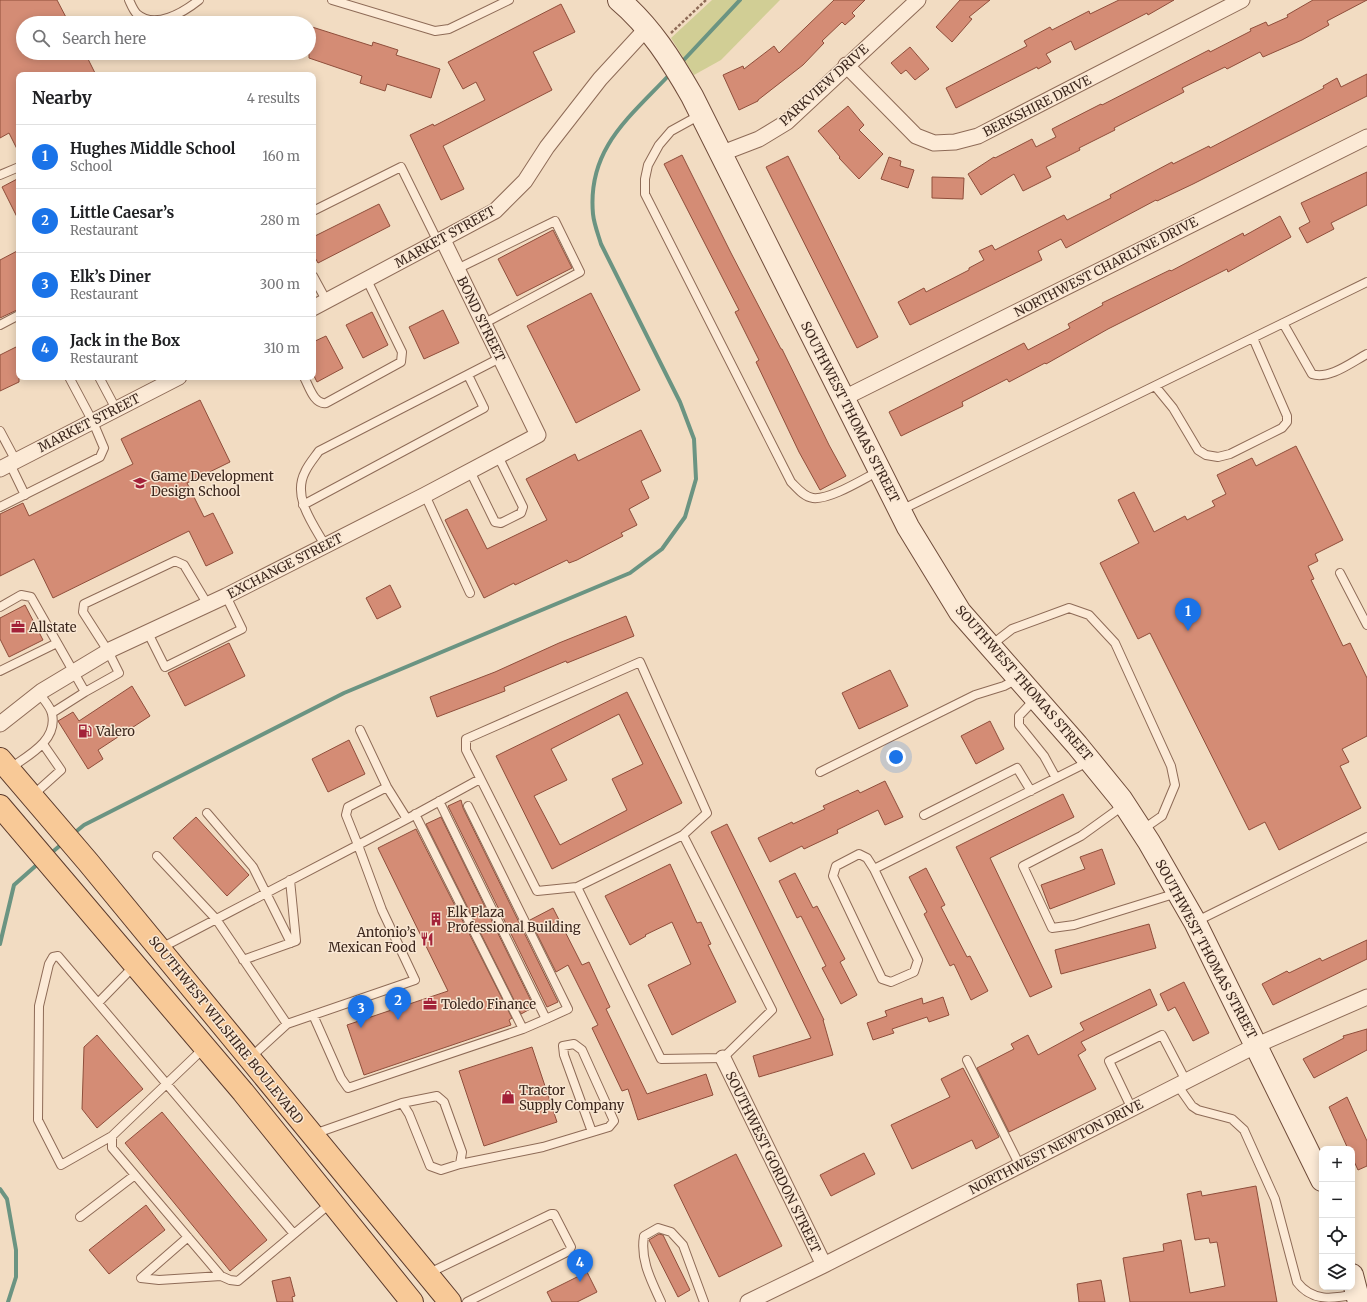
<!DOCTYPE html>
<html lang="en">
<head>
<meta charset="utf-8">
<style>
	body { margin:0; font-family:Merriweather,serif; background:#f2f2f2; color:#202124 }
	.controls { position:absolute; right:12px; bottom:12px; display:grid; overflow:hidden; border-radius:8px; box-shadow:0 2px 10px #0003 }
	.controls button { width:36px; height:36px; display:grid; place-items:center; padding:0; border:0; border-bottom:1px solid #e0e0e0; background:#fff; color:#202124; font:20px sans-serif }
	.you { position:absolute; left:896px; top:757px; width:14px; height:14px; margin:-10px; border:3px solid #fff; border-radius:50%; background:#1a73e8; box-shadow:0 0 0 6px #1a73e833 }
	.badge { display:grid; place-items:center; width:26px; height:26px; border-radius:50%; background:#1a73e8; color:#fff; font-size:13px; font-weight:700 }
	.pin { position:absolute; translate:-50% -33px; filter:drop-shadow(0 1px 2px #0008) }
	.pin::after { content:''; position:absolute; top:21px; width:14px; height:12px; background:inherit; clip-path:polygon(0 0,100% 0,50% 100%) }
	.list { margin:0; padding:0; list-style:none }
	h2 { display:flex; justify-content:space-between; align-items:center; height:52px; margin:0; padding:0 16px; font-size:17px }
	h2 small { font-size:13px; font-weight:400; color:#757577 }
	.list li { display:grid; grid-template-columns:26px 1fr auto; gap:12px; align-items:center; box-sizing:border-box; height:64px; padding:0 16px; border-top:1px solid #e0e0e0 }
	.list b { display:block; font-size:15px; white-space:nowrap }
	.list p { margin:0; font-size:13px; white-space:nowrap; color:#757577 }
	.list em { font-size:13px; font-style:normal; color:#757577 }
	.icon { flex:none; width:22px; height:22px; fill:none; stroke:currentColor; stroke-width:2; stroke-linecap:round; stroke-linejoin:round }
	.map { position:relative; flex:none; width:1367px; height:1302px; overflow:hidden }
	.search { position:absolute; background:#fff; box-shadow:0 2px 10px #0003; left:16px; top:16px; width:300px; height:44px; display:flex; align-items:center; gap:10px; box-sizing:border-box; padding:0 14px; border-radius:22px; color:#757577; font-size:15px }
	.panel { position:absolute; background:#fff; box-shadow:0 2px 10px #0003; left:16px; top:72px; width:300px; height:308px; border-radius:8px }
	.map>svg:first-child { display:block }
	.green { fill:#d1ce95 }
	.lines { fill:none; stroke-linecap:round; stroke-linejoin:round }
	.stream { stroke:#6b9482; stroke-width:4 }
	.building { fill:#d48c75; stroke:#8f4e3b; fill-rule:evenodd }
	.lane-casing { stroke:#8e6b57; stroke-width:10 }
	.street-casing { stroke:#8e6b57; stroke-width:17 }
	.secondary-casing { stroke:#704c3a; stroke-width:24 }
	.primary-casing { stroke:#5b3a2c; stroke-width:24 }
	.path { stroke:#8e6b57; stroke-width:2.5; stroke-dasharray:3 2; stroke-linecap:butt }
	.lane { stroke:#fcead6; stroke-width:8 }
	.street { stroke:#fcead6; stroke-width:15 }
	.secondary { stroke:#fcead6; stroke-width:22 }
	.primary { stroke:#f8c997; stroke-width:22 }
	.labels { text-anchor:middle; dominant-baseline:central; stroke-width:3; stroke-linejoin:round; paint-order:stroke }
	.street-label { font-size:13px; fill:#3c271d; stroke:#f9e7d3 }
	.poi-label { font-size:13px; fill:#3c271d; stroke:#f9e7d3; text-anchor:start }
</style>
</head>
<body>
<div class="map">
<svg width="1367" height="1302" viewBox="0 0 1367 1302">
	<rect width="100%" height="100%" fill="#f2dcc2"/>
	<path class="green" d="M712,0h68l-59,60 -27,15 -23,-37z"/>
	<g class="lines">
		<path class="stream" d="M680,64l60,-64
			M73,834l11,-9 260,-132 286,-120 32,-24 23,-32 11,-38 -2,-40 -14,-37 -79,-158c-3,-10 -7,-20 -8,-30 -6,-66 37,-97 78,-141
			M50,854l13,-11
			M0,944l14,-59 26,-23
			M0,1189l7,10 9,51v27l-8,25"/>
	</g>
	<path class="building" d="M0,0h57l12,23h-46v30h62l11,22h-77v78l-10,-20 -9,5z
		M834,0h31l-13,13 3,3 -10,9 -3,-3 -20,19 2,2 -21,22 -45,35v1l-19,9 -16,-35 20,-9 1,3 30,-23 5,7z
		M960,0h30l-21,17 3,2 -20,23 -16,-15z
		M1119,0h55l-26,15 -1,-2 -72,37 -4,-9 -25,13 5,8 -13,7 -1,-2 -81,41 -10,-20 81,-42 -3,-5 26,-14 2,3 37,-19 1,3z
		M1313,0h54l-40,21 2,4 -27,15 -39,17 -3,-5 -33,17 -2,-2 -43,21 2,4 -70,36 1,2 -36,18 1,2 -34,17 5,10 -28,14 -9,-17 -33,21 -13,-21 26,-17 1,1 37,-19 4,8 20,-10 -4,-8 49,-25 1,1 107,-55 1,2 41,-21 -1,-2 16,-7 2,4 20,-9 -1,-2z
		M561,4l14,28 -42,20 19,38 -109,56 21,43 -23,11 -31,-65 23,-11 1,2 51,-26 -9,-18 -13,7 -15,-27z
		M309,26l63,20 1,-4 25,8 -2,5 44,14 -9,29 -44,-14 -2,7 -25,-8 2,-7 -53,-18z
		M910,47l19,22 -14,11 -9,-10 -5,4 -10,-11z
		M1367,74v22l-174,88 -36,17 -1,-1 -90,48 -5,-9 -23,12 4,9 -132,65 -12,-23 26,-14 2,4 43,-22v-2l15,-8 -5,-9 13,-6 3,5 69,-35 3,5 44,-22 -1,-3 62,-33 1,2 36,-18 1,2 44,-23 70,-37 -1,-2 14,-8 4,9z
		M848,106l16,19 -5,5 24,24 -24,25 -20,-21 1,-1 -22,-26z
		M682,155l49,98 50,96h1l47,96 17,31 -26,14 -21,-38 -43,-90 3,-2 -24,-48 4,-2 -75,-146z
		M788,156l90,181 -21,11 -91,-181z
		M889,157l12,4 -1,5 14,4 -6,18 -27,-9z
		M1367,172v33l-36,18 3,6 -27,14 -8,-15 11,-6 -9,-19z
		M932,177l32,1 -1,21 -31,-1z
		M19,178v43l-17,-34z
		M379,204l11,22 -72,37 -5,-9v-17z
		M1280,216l11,21 -63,35 -1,-3 -119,60 -62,35 -1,-1 -36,19 -2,-3 -45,23 1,4 -62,30 -12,-24 135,-69 4,7 42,-22 -2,-4 35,-19 -1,-2 68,-33 1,1 72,-38 1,3z
		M553,230l19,38 -55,28 -19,-37z
		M19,250v59l-19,9v-58z
		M591,293l49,97 -64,33 -49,-97z
		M443,310l16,33 -35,16 -15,-32z
		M372,312l16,33 -25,13 -17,-33z
		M326,336l17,32 -26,14 -4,-8v-32z
		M16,347l3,6v29l-19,9v-36z
		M200,400l30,62 -43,21 17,34 9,-4 20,40 -27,13 -17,-35 -136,67 -19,-39 -34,17v-62l23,-11 6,13 104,-52 -12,-25z
		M641,430l20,41 -20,10 8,17 -20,11 8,16 -16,8 2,3 -46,24 -8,3 -2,-3 -52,25 -1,-2 -30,15 -39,-78 22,-11 20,40 60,-29 -21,-41 49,-25 3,7z
		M1296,446l47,94 -28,14 3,7 -10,5 6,13 -3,1 32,66 7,-3 17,35v58l-25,13 7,13 -9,4 21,42 -82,42 -14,-28 -16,8 -99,-197 -12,6 -38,-76 39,-20 -21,-43 16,-8 20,40 31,-16 2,4 28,-14 -3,-5 14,-7 -9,-19 35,-17 4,8z
		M390,585l11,22 -24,12 -11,-21z
		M25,605l18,35 -34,17 -9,-18v-21z
		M626,616l8,20 -67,27 -1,-2 -62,26 1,4 -68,26 -7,-20 65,-25 64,-29z
		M229,643l16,33 -60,30 -17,-33z
		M890,670l18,36 -49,23 -17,-36z
		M132,686l18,30 -52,34 5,9 -15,10 -30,-48 15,-9 6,9z
		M627,692l55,111 -130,66 -56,-113zM619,714l24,50 -31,15 15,31 -67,35 -26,-49 33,-16 -16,-31z
		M990,721l14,28 -28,15 -15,-28z
		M349,740l16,34 -37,18 -16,-33z
		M885,781l18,36 -18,8 -7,-15 -41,20 1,3 -34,16 -2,-3 -32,16 -12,-24 34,-16 1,2 32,-15 -2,-3 35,-16 2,3z
		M1063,794l11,23 -84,41 62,129 -22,10 -74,-150z
		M461,800l2,8 95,194 -11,5 -96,-195 -3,-6z
		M196,817l53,58 -22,21 -54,-58z
		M441,817l93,190 -13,7 -95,-190z
		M727,824l97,196h-1l10,35 -74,22 -6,-21 58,-18 -100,-206z
		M416,829l96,189 -3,2 2,5 -147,50 -17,-50 101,-34 -70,-143z
		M1102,849l13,35 -65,25 -9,-24 44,-16 -5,-12z
		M670,864l27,59 4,-1 10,22 -3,1 28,57 -64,33 -24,-50 43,-21 -19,-42 -27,13 1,1 -16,9 -25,-49z
		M926,868l19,37 -4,2 26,50 3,-1 18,35 -17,9 -17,-36 -4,2 -26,-52 3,-2 -18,-35z
		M795,873l18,35 4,-2 28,53 -5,3 17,33 -16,9 -19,-36 4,-2 -25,-50 -4,2 -18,-37z
		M553,908l29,57 7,-3 21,45 -4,2 41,85 59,-20 7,21 -75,25 -10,-31 -6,2 -30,-63 6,-3 -30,-60 -12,7 -26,-52z
		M1149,924l7,24 -95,26 -6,-24z
		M1367,940v19l-94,46 -11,-21 25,-13 2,2 31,-15 2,3z
		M1184,982l25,51 -16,8 -18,-34 -7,4 -8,-17z
		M1150,989l7,16 -76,37 5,8 -8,5 18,34 -87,43 -32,-64 37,-19 -3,-5 17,-9 10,20 46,-25 -4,-7z
		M943,997l6,18 -20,7 -2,-5 -35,12 2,4 -21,7 -6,-17 20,-7 -2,-5 37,-13 1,6z
		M1367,1029v21l-53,28 -11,-19 41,-21 -1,-2z
		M97,1035l46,54 -46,39 -15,-19 2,-62z
		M532,1047l25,75 -73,24 -25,-75z
		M963,1068l36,69 -23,12 -4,-9 -60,29 -21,-44 59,-28 -9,-18z
		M1347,1097l20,44v25l-9,4 -6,-13v-8h-4l-19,-42z
		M162,1112l105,128 -37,31 -105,-128z
		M864,1153l11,21 -44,22 -11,-21z
		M736,1154l46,92 -63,31 -45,-92z
		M1256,1186l21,116h-147l-7,-44 41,-7 -1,-7 18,-4 9,53 35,-7 -8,-44 -7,1 -1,-5 -14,2 -8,-46 14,-3 1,5z
		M146,1205l19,25 -56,44 -20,-24z
		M659,1234l4,1 27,55 -12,7 -29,-57z
		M587,1272l10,20 -20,10h-25l-5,-10z
		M290,1277l5,19 -3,1 1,5h-16l-5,-21z
		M1101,1280l4,22h-26l-2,-18z"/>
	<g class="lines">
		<g class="lane-casing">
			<path id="lane" d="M129,0c2,4 4,10 8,14 18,16 47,-2 62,-14
				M332,0l103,31 14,-2 60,-29
				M700,115l-29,16 -12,14 -11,20 -3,14v15l146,288c6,6 13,15 22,16 17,2 50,-19 66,-27
				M0,175l19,-8
				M313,211l88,-44 37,75
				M457,269l98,-48 25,51 -97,52
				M313,276l13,24
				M1283,323l29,51c17,6 40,-12 55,-20
				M0,325l19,-10
				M99,377l17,32
				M304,377c5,9 10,28 22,26l75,-41 1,-10 -35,-72
				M1155,386l18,22 25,42 8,5 12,2 12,-3 52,-26 5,-6v-6l-34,-78
				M0,431l16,30
				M10,464l15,31
				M470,471l25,51 6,1 20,-10 2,-6 -25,-51
				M425,495l45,98
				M303,505l181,-97 -16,-33
				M0,507l100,-50 4,-9 -11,-26 -24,-45
				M901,510l466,-228
				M325,545c-12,-21 -33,-48 -20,-73 3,-7 9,-14 14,-21l181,-93
				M1340,573l27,52
				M0,607l21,-12 10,2 54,95 34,-19 -11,-22 -25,-39 1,-8 91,-43 9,4 24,40
				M148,633l17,34 77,-38 -16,-33
				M990,646l22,-17 57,-21 20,7 26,28 56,123 4,19 -13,31 -20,14
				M640,662l67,151 -24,22 89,175 -49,48 -62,1 -84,-172 -40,4 -71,-141v-11z
				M0,671l57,-28
				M1035,699l-16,17v9l25,31 12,22
				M52,713l33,-21
				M360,730l27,57 20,32 73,-40
				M9,769c18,-13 49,-28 43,-55 -1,-7 -9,-15 -13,-21
				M820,772l155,-77 29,-9 13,-7
				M387,787l-39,20 -2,8 12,30 49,-26
				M32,796l29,-26 -18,-26
				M1124,805l-43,31 -58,30 29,62 22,-3 103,-32
				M468,806l100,203 -22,10
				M207,813l46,54 38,76
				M415,814l108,215 23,-10 -107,-218
				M924,815l93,-47 14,23
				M157,856l59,63 71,105
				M874,869l44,91 -4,12 -23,10 -9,-3 -49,-103 3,-10 23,-12 8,4 7,11 216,-108
				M577,887l106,-52
				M1195,922l172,-85
				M161,948l197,-103 24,65 33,70 -128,44 -37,34
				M243,960l53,-19 -6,-61
				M98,1003l37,-38
				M313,1015l28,63 7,10 175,-59
				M204,1048l-92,88v12l109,128 9,4 8,1 94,-79
				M967,1060l53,106
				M1178,1086l14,20 6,4 34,9 12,11 31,69 22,83c15,20 36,17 59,12
				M1132,1109l-23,-48 53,-26 24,46
				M314,1134l88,-31 7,11 21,52 11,4 19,-6 2,-12 -18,-50 -7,-6 -35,7
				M112,1136l-51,29 -23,-45 1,-114 10,-42 4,-7 5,-1 236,278
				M460,1164l83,-17 66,-20 5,-6 -32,-71 -8,-6 -11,2 1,9 28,77
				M80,1217l55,-42
				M188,1237l-47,41 18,2 62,-4
				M427,1274l124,-60h3l17,33 -2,4 -102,51
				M661,1302c-10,-22 -21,-42 -17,-66l14,-8 13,4 12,13 21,57"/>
		</g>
		<g class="street-casing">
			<path id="street" d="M846,65l70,71 18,7 21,-1 23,-6 264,-136
				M720,154l39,-15 28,-17 131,-122
				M313,308l182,-97 30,-30 22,-34 53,-68 46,-50
				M844,398l523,-261
				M0,469l179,-92
				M0,724l42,-33 70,-42 114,-53 199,-101 113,-60 -95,-195
				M723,1058l101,207
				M748,1302l76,-37 433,-220 110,-48"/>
		</g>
		<g class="secondary-casing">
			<path id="secondary" d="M619,0c31,26 53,61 73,96l216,431 52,85 117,133 44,54 28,43 46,80 127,258
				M1352,1275l7,27"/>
		</g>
		<g class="primary-casing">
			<path id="primary" d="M0,759l88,103 362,440
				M0,806l243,286 169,210"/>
		</g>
		<path class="path" d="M671,33l35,-33"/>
		<use href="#lane" class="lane"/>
		<use href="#street" class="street"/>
		<use href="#secondary" class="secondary"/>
		<use href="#primary" class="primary"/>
	</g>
	<defs>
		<g id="school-bare" transform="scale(1.08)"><path d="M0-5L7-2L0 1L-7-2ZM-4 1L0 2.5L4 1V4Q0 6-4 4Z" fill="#a32239" stroke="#f9e7d3" stroke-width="2.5" paint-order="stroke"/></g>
		<g id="office-bare" transform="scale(1.08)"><path d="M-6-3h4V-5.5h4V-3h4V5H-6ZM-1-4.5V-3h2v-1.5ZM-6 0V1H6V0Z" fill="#a32239" stroke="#f9e7d3" stroke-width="2.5" paint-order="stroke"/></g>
		<g id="fuel-bare" transform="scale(1.08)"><path d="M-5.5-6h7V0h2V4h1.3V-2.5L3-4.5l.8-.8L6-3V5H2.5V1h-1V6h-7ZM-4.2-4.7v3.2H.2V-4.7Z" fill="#a32239" stroke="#f9e7d3" stroke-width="2.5" paint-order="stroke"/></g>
		<g id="building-bare" transform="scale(1.08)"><path d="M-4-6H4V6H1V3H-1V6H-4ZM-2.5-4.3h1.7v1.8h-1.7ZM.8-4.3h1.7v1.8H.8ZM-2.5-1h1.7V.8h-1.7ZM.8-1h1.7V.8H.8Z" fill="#a32239" stroke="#f9e7d3" stroke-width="2.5" paint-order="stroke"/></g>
		<g id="restaurant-bare" transform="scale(1.08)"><path d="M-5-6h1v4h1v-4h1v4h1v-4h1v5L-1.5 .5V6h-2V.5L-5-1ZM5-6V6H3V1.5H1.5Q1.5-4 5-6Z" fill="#a32239" stroke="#f9e7d3" stroke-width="2.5" paint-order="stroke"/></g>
		<g id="shop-bare" transform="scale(1.08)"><path d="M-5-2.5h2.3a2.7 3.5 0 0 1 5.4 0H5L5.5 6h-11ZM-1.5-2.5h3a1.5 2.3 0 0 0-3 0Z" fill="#a32239" stroke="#f9e7d3" stroke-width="2.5" paint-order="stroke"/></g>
	</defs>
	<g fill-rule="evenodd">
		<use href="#school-bare" x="140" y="483"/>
		<use href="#office-bare" x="18" y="627"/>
		<use href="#fuel-bare" x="85" y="731"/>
		<use href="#building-bare" x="436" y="919"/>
		<use href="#restaurant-bare" x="427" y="939"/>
		<use href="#office-bare" x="430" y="1004"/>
		<use href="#shop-bare" x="508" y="1097"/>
	</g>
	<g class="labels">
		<g class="street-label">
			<text transform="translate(824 85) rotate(-42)">PARKVIEW DRIVE</text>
			<text transform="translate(1037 106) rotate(-27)">BERKSHIRE DRIVE</text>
			<text transform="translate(445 237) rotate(-29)">MARKET STREET</text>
			<text transform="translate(1106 267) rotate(-27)">NORTHWEST CHARLYNE DRIVE</text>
			<text transform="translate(481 319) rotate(64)">BOND STREET</text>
			<text transform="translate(850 412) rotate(63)">SOUTHWEST THOMAS STREET</text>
			<text transform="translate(89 423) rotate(-27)">MARKET STREET</text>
			<text transform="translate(285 566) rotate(-27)">EXCHANGE STREET</text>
			<text transform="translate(1024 683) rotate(49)">SOUTHWEST THOMAS STREET</text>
			<text transform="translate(1206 949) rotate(62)">SOUTHWEST THOMAS STREET</text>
			<text transform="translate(226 1030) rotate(51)">SOUTHWEST WILSHIRE BOULEVARD</text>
			<text transform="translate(1056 1147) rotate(-27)">NORTHWEST NEWTON DRIVE</text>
			<text transform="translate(773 1162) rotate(64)">SOUTHWEST GORDON STREET</text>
		</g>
		<g class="poi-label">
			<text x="151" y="476">Game Development<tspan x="151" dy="15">Design School</tspan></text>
			<text x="29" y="627">Allstate</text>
			<text x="96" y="731">Valero</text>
			<text x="447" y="912">Elk Plaza<tspan x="447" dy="15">Professional Building</tspan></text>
			<text x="416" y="932" text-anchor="end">Antonio’s<tspan x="416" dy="15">Mexican Food</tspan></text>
			<text x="441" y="1004">Toledo Finance</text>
			<text x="519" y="1090">Tractor<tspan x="519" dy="15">Supply Company</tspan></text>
		</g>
	</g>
</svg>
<div class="controls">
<button>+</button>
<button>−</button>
<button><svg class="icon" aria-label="locate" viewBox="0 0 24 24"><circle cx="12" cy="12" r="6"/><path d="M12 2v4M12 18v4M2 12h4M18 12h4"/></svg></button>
<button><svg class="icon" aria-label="layers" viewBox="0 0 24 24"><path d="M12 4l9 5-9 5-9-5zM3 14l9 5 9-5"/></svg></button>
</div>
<div class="you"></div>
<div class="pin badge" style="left:1188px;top:631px">1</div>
<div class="pin badge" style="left:398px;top:1020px">2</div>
<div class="pin badge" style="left:361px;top:1028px">3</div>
<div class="pin badge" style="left:580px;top:1282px">4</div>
<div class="search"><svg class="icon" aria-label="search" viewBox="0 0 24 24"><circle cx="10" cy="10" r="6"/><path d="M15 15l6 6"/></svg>Search here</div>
<section class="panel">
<h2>Nearby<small>4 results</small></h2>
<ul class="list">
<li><span class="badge">1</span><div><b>Hughes Middle School</b><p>School</p></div><em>160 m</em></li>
<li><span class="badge">2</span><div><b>Little Caesar’s</b><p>Restaurant</p></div><em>280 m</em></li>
<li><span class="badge">3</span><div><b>Elk’s Diner</b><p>Restaurant</p></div><em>300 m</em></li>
<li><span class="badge">4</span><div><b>Jack in the Box</b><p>Restaurant</p></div><em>310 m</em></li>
</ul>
</section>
</div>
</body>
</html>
